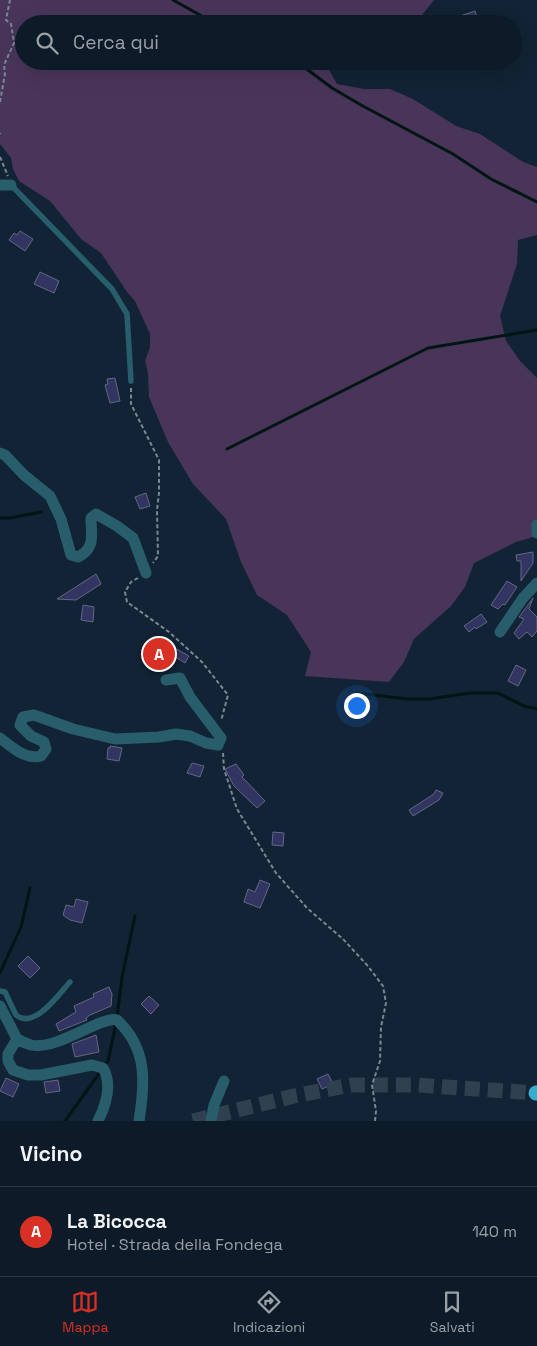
<!DOCTYPE html>
<html lang="it">
<head>
<meta charset="utf-8">
<style>
	body { margin:0; font-family:"Space Grotesk",sans-serif; background:#16232f; color:#f1f3f6 }
	.you { position:absolute; left:356px; top:705px; width:18px; height:18px; margin:-12px; border:4px solid #fff; border-radius:50%; background:#1a73e8; box-shadow:0 0 0 8px #1a73e833 }
	.badge { display:grid; place-items:center; width:32px; height:32px; border-radius:50%; background:#d93025; color:#fff; font-size:16px; font-weight:700 }
	.pin { position:absolute; translate:-50% -50%; border:2px solid #fff; box-shadow:0 1px 5px #0006 }
	.list { margin:0; padding:0; list-style:none }
	h2 { display:flex; justify-content:space-between; align-items:center; height:65px; margin:0; padding:0 20px; font-size:21px }
	h2 small { font-size:16px; font-weight:400; color:#9aa1a7 }
	.list li { display:grid; grid-template-columns:32px 1fr auto; gap:15px; align-items:center; box-sizing:border-box; height:90px; padding:0 20px; border-top:1px solid #2d3844 }
	.list b { display:block; font-size:19px; white-space:nowrap }
	.list p { margin:0; font-size:16px; white-space:nowrap; color:#9aa1a7 }
	.list em { font-size:16px; font-style:normal; color:#9aa1a7 }
	.icon { flex:none; width:28px; height:28px; fill:none; stroke:currentColor; stroke-width:2; stroke-linecap:round; stroke-linejoin:round }
	.map { position:relative; flex:none; width:537px; height:1121px; overflow:hidden }
	.search { position:absolute; background:#0d1a27; box-shadow:0 5px 20px #0002; left:15px; right:15px; top:15px; height:55px; display:flex; align-items:center; gap:12px; box-sizing:border-box; padding:0 18px; border-radius:28px; color:#9aa1a7; font-size:19px }
	.sheet { height:155px; background:#0d1a27 }
	nav { display:flex; justify-content:space-around; align-items:center; box-sizing:border-box; height:70px; border-top:1px solid #2d3844; background:#0d1a27; font-size:14px; color:#9aa1a7 }
	nav a { display:grid; justify-items:center; gap:2px }
	nav .on { color:#d93025 }
	.map>svg:first-child { display:block }
	.green { fill:#49355a }
	.lines { fill:none; stroke-linecap:round; stroke-linejoin:round }
	.stream { stroke:#001614; stroke-width:3 }
	.building { fill:#323561; stroke:#646781 }
	.motorway-tunnel { stroke:#2f4050; stroke-width:15; stroke-dasharray:15 8; stroke-linecap:butt }
	.path { stroke:#798796; stroke-width:2; stroke-dasharray:4 2.5; stroke-linecap:butt }
	.service { stroke:#285e6c; stroke-width:5.5 }
	.minor { stroke:#285e6c; stroke-width:11 }
	.motorway { stroke:#38adcb; stroke-width:15 }
</style>
</head>
<body>
<div class="map">
<svg width="537" height="1121" viewBox="0 0 537 1121">
	<rect width="100%" height="100%" fill="#112334"/>
	<path class="green" d="M0,0h434l-19,24h-391v37h300l13,23 27,5h26l23,10 43,27 24,8 43,28 14,5v68l-19,5 -1,24 -17,52 6,25 14,20 17,17v158l-21,6 -42,21 -9,24 -14,19 -37,33 -10,23 -15,20 -84,-6 6,-24 -24,-37 -30,-20 -16,-33 -15,-43 -33,-35 -25,-42 -19,-45 -1,-24 -3,-12 5,-14v-13l-15,-33 -8,-9 -26,-39 -20,-14 -31,-38 -31,-20 -6,-12 -2,-11 -11,-14z"/>
	<g class="lines">
		<path class="stream" d="M173,0l43,24
			M291,61l17,9 24,18 29,17 92,49 38,25 46,23
			M227,449l201,-101 109,-18
			M0,518h10l31,-6
			M357,693l51,6h21l41,-6h28l26,13 13,3
			M0,973l21,-46 9,-39
			M117,1018l5,-41 13,-61
			M104,1066l4,-5 8,-37
			M65,1121l36,-50"/>
	</g>
	<path class="building" d="M475,11l3,10 -16,3 -2,-8z
		M20,231l13,8 -8,12 -16,-11 5,-7 3,2z
		M40,272l19,9 -5,12 -20,-9z
		M115,378l5,23 -10,2 -5,-18 3,-1 -1,-5z
		M146,493l4,13 -10,3 -5,-12z
		M533,552v11l-12,18v-20h-4l-1,-6z
		M96,574l5,10 -25,16 -19,-1z
		M507,581l10,6 -12,18 -2,-1 -5,5 -7,-4z
		M533,598l-4,11 8,8v14l-5,6 -5,-5 -8,7 -5,-6 10,-14 -5,-2z
		M83,605l11,2 -1,15 -12,-2z
		M481,614l6,8 -11,7 -1,-2 -6,5 -5,-6z
		M153,638l16,9 -7,15 -17,-11z
		M173,647l16,9 -4,7 -16,-10z
		M516,665l10,5 -8,16 -10,-5z
		M110,746l12,2 -3,13 -12,-2 1,-11h2z
		M192,763l12,3 -4,11 -13,-4z
		M236,764l8,11 -2,2 23,24 -8,7 -23,-22 -9,-17z
		M436,790l7,3 -4,7 -26,16 -4,-6 25,-16z
		M273,832l11,1 -1,13 -11,-1z
		M260,880l10,4 -10,24 -16,-6 4,-13 7,3z
		M76,899l12,3 -6,21 -12,-3 -7,-5 3,-10 8,2z
		M28,956l12,12 -10,10 -12,-12z
		M109,987l3,7 -1,12 -21,9 -4,3 1,2 -28,11 -3,-7 20,-12 -2,-6 20,-9 -1,-3z
		M149,996l10,9 -8,9 -10,-10z
		M96,1035l3,17 -24,5 -3,-13z
		M328,1074l5,10 -11,5 -5,-10z
		M6,1078l13,6 -6,13 -13,-6z
		M58,1080l2,11 -14,2 -2,-11z"/>
	<g class="lines">
		<path class="motorway-tunnel" d="M193,1121l101,-25 57,-11h66l119,8"/>
		<path class="path" d="M0,102l5,-28 -1,-9 10,-22 -3,-19 -5,-4 4,-20
			M0,133v1
			M0,157l8,19
			M131,388v16l28,56v33l-2,17 1,46 -5,7
			M138,578l-7,4 -6,10 2,10 42,30 33,30 26,33 -7,26
			M223,753l1,16 13,40 39,64 31,35 36,31 24,26 16,21 3,17 -5,24 -1,34 -8,24 4,26 -1,10"/>
		<path class="service" d="M11,185l101,104 15,25 4,67
			M0,991l5,1 11,23c18,15 43,-21 54,-33"/>
		<path class="minor" d="M0,185h11
			M0,453l5,2 19,20 26,21 11,23 10,36 7,2c18,-9 13,-22 13,-39l5,-4 21,12 16,12 13,35
			M537,525v8
			M500,632l23,-34 14,-15
			M0,738c11,9 26,22 41,18l5,-7 -2,-7 -13,-6 -11,-11 3,-8 11,-2 39,14 42,10 44,-2 17,-3 14,2 16,7 12,2 3,-7 -31,-41 -10,-19 -14,2
			M0,1006l17,33
			M17,1039c4,2 9,5 14,6 26,6 71,-30 86,-25 31,29 28,63 22,101
			M17,1039l-9,15v7l5,9 15,5h13l51,-10 11,3c10,17 3,37 -5,53
			M211,1121l3,-16 10,-24"/>
		<path class="motorway" d="M536,1093h1"/>
	</g>
</svg>
<div class="you"></div>
<div class="pin badge" style="left:159px;top:654px">A</div>
<div class="search"><svg class="icon" aria-label="search" viewBox="0 0 24 24"><circle cx="10" cy="10" r="6"/><path d="M15 15l6 6"/></svg>Cerca qui</div>
</div>
<section class="sheet">
<h2>Vicino<small></small></h2>
<ul class="list">
<li><span class="badge">A</span><div><b>La Bicocca</b><p>Hotel · Strada della Fondega</p></div><em>140 m</em></li>
</ul>
</section>
<nav>
<a class="on"><svg class="icon" aria-label="map" viewBox="0 0 24 24"><path d="M3 6l6-2 6 2 6-2v14l-6 2-6-2-6 2zM9 4v14M15 6v14"/></svg>Mappa</a>
<a><svg class="icon" aria-label="directions" viewBox="0 0 24 24"><path d="M12 3l9 9-9 9-9-9zM9 14v-3h6M13 9l2 2-2 2"/></svg>Indicazioni</a>
<a><svg class="icon" aria-label="saved" viewBox="0 0 24 24"><path d="M7 4h10v16l-5-4-5 4z"/></svg>Salvati</a>
</nav>
</body>
</html>
